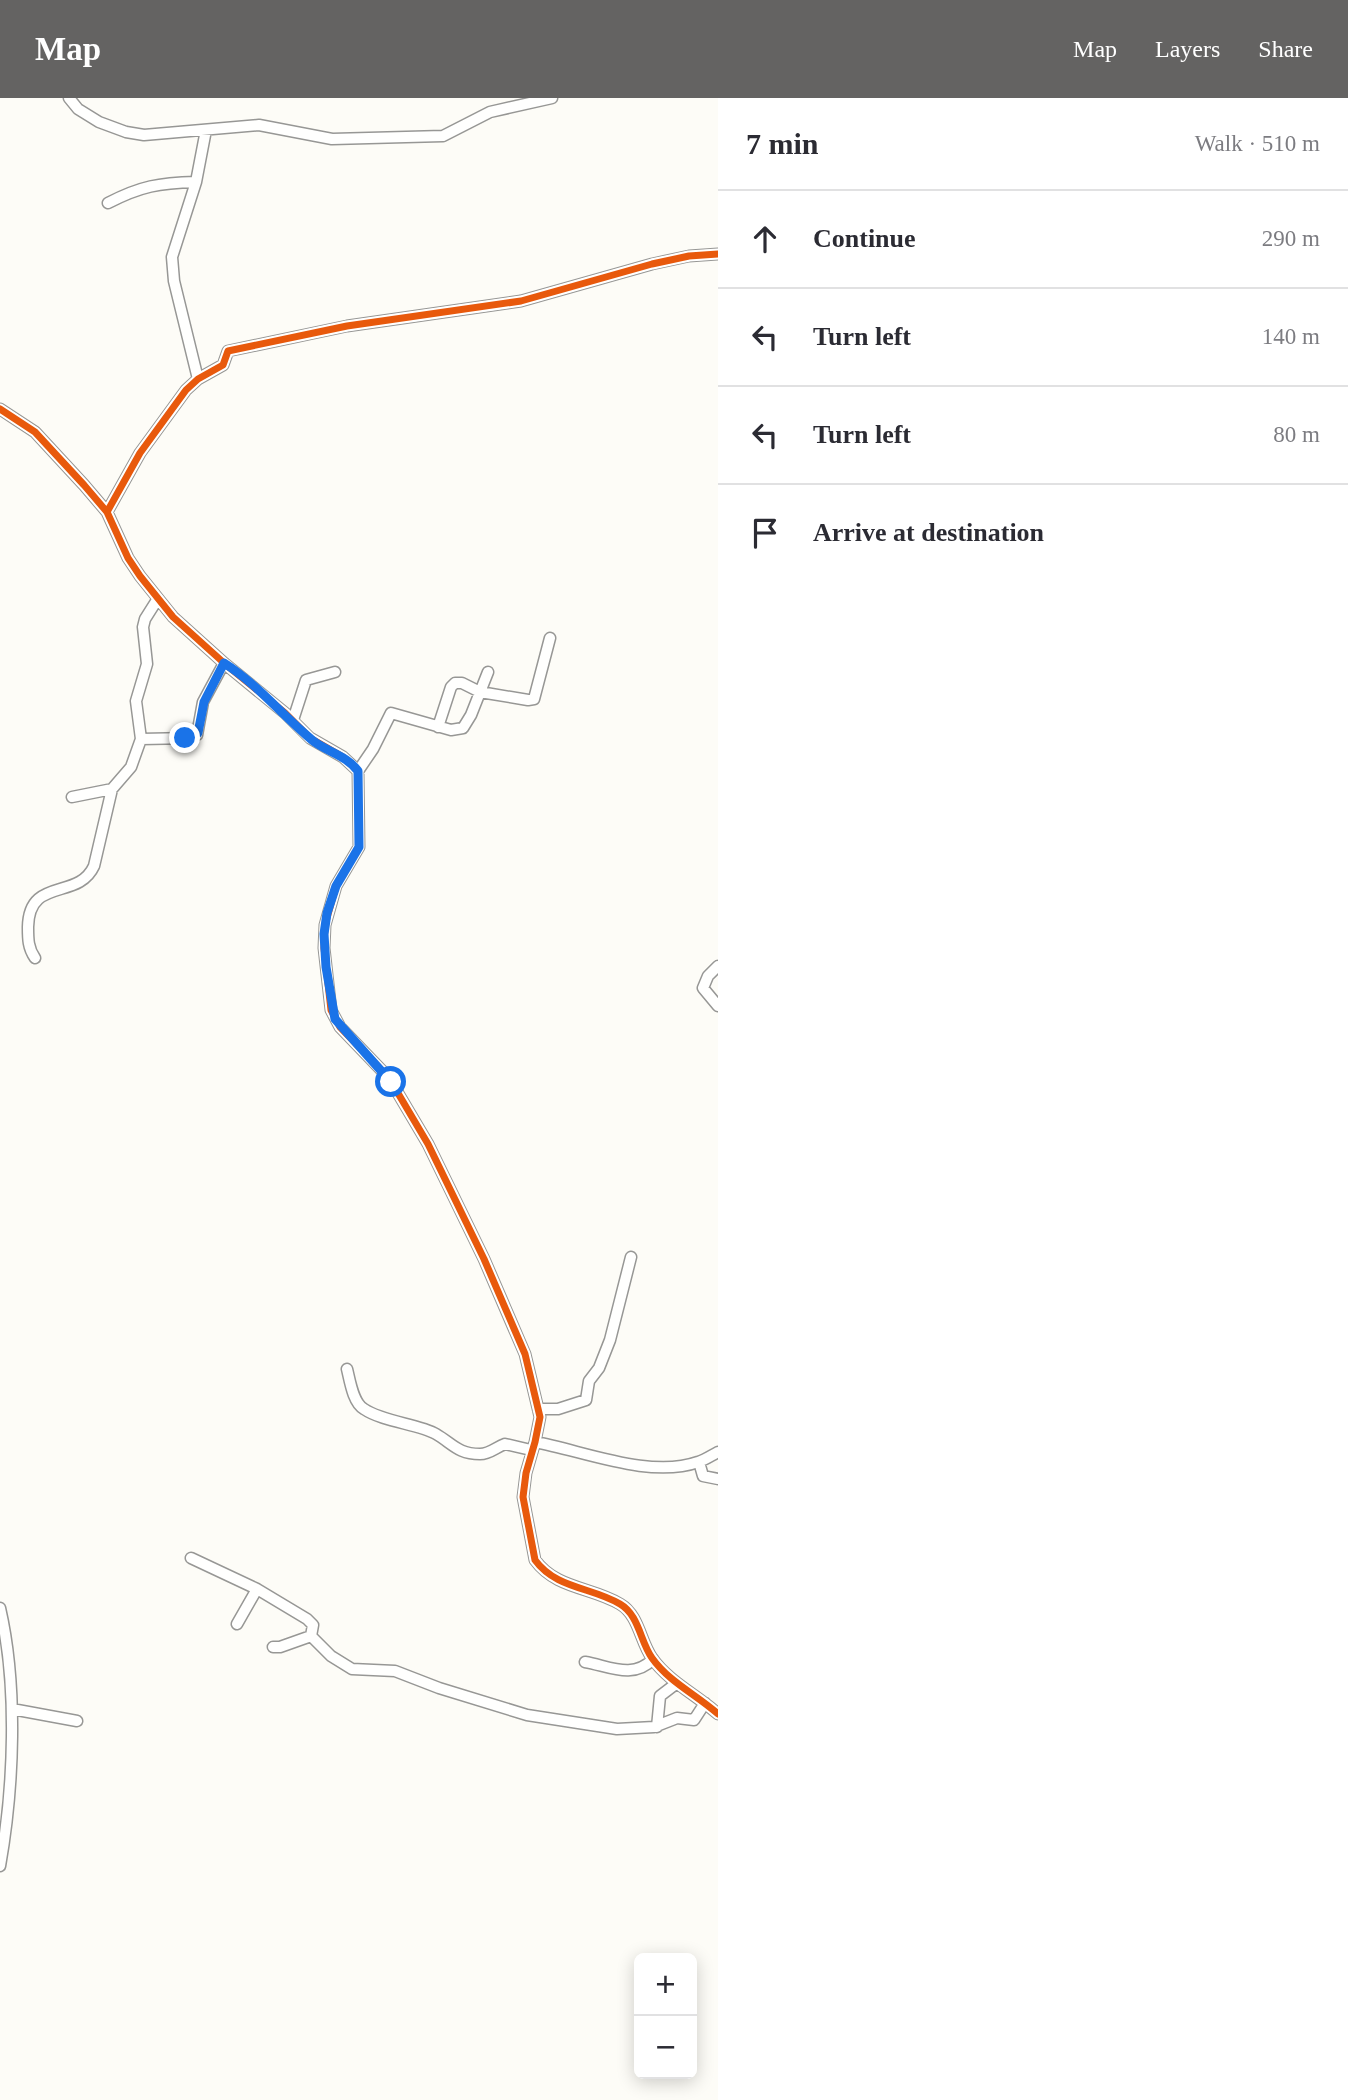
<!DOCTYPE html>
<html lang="en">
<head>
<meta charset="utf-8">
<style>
	body { margin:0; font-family:Georgia,serif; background:#f7f7f7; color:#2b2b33 }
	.controls { position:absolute; right:21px; bottom:21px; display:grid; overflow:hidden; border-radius:10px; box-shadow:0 4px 18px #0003 }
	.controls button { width:63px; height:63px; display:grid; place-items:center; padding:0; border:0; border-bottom:2px solid #e1e1e2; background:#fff; color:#2b2b33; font:35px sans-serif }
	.stop { position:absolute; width:21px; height:21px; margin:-16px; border:5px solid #1a73e8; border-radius:50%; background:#fff }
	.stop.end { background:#1a73e8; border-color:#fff; box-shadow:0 2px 7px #0008 }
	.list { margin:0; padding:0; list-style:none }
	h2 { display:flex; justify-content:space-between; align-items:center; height:91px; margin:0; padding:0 28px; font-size:30px }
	h2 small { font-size:23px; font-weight:400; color:#7c7c81 }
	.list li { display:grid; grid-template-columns:46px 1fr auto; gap:21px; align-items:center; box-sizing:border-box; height:98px; padding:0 28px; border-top:2px solid #e1e1e2 }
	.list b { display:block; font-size:26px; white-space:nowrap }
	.list em { font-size:23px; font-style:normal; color:#7c7c81 }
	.icon { flex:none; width:38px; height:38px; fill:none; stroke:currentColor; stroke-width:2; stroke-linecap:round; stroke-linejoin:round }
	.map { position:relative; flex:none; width:718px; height:2002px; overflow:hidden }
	header { display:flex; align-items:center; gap:42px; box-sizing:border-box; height:98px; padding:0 35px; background:#646362; color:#fff }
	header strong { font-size:33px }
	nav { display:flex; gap:38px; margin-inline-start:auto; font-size:24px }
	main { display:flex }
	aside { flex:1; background:#fff }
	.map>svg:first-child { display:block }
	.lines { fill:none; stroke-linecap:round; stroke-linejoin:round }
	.minor-casing { stroke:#979795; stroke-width:13 }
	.minor { stroke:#fffffe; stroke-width:10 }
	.cycleway-casing { stroke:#fff; stroke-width:11 }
	.cycleway { stroke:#e8590c; stroke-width:7 }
	.route { stroke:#1a73e8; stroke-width:9 }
</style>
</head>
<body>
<header>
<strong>Map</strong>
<nav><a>Map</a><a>Layers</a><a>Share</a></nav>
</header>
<main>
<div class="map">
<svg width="718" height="2002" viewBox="0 0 718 2002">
	<rect width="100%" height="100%" fill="#fdfcf7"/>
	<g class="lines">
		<g class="minor-casing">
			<path id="minor" d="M69,0l9,11 21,13 27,10 18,3 115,-10 73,14 111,-3 47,-24 62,-14
				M108,105c33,-17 51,-20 88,-21
				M198,281l-24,-98 -2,-24 24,-75 10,-52
				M0,311l35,23 49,53 23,27 21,46 12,18 33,41 51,46 61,50 25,25 33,19 15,14 1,76 -23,39 -11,39 -1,23 7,62 9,17 49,51 39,66 56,115 41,95 15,63 -5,25 -9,31 -3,24 12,63c21,29 57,27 85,44 19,11 20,37 32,54 17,24 45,37 66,56
				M107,414l33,-59 46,-63 12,-11 25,-14 5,-14 119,-25 174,-25 131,-37 37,-8 29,-2
				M293,622l13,-40 29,-8
				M438,629l13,-40 4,-4h7l18,9 48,8 6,-1 16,-61
				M141,641l50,-1 6,-3 6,-33 21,-39
				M358,673l15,-22 18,-36 60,17 12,-2 8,-13 17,-43
				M72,699l40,-8 19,-22 10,-28 -5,-38 11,-37 -4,-37 2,-8 12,-19
				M35,860c-7,-10 -7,-19 -7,-31 1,-51 50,-26 66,-61l18,-77
				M718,868l-10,10 -5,12 15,18
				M347,1271c3,12 6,34 17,40 19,13 55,15 72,25 17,10 22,20 44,20 10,0 16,-7 25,-10l26,6
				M538,1311h20l28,-9 3,-19 10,-13 11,-28 21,-83
				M535,1344c49,9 115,37 163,20 7,-2 14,-7 20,-10
				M699,1364l4,14 15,3
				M191,1460l66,31 50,30 6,6 -2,11 20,20 21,13 43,2 44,17 88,27 90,14 37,-2 23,-9 17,2 11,-17
				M0,1510c18,78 14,179 0,258
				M237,1526l20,-35
				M273,1549h7l31,-11
				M585,1564c24,4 48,18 68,-3
				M12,1611l65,12
				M657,1629l3,-31 17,-13"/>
		</g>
		<use href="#minor" class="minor"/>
		<g class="cycleway-casing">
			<path id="cycleway" d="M0,311l35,23 49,53 23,27 21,46 12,18 33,41 51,46 61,50 25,25 33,19 15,14 1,76 -23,39 -11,39 -1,23 7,62 9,17 49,51 39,66 56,115 41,95 15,63 -5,25 -9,31 -3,24 12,63c21,29 57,27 85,44 19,11 20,37 32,54 17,24 45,37 66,56
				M107,414l33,-59 46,-63 12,-11 25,-14 5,-14 119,-25 174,-25 131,-37 37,-8 29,-2"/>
		</g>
		<use href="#cycleway" class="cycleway"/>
	</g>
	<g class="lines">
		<path class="route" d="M185,640l9,-1 4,-4 6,-31 20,-39c33,21 58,52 88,77 15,12 34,15 46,31l1,76 -23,39 -9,27 -3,21 2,33 9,52 56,63"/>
	</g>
</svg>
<div class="controls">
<button>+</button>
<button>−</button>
</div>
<div class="stop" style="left:391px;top:984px"></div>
<div class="stop end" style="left:185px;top:640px"></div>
</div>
<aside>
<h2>7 min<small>Walk · 510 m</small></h2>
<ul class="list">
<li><svg class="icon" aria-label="ahead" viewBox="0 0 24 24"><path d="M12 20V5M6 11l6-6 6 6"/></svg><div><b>Continue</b></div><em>290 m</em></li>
<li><svg class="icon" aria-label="left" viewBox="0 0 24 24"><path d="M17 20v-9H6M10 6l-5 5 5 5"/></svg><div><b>Turn left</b></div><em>140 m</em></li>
<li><svg class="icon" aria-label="left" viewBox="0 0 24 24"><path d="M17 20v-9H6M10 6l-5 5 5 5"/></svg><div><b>Turn left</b></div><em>80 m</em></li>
<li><svg class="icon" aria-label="arrive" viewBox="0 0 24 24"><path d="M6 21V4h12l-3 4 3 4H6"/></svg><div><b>Arrive at destination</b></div></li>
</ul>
</aside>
</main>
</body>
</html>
